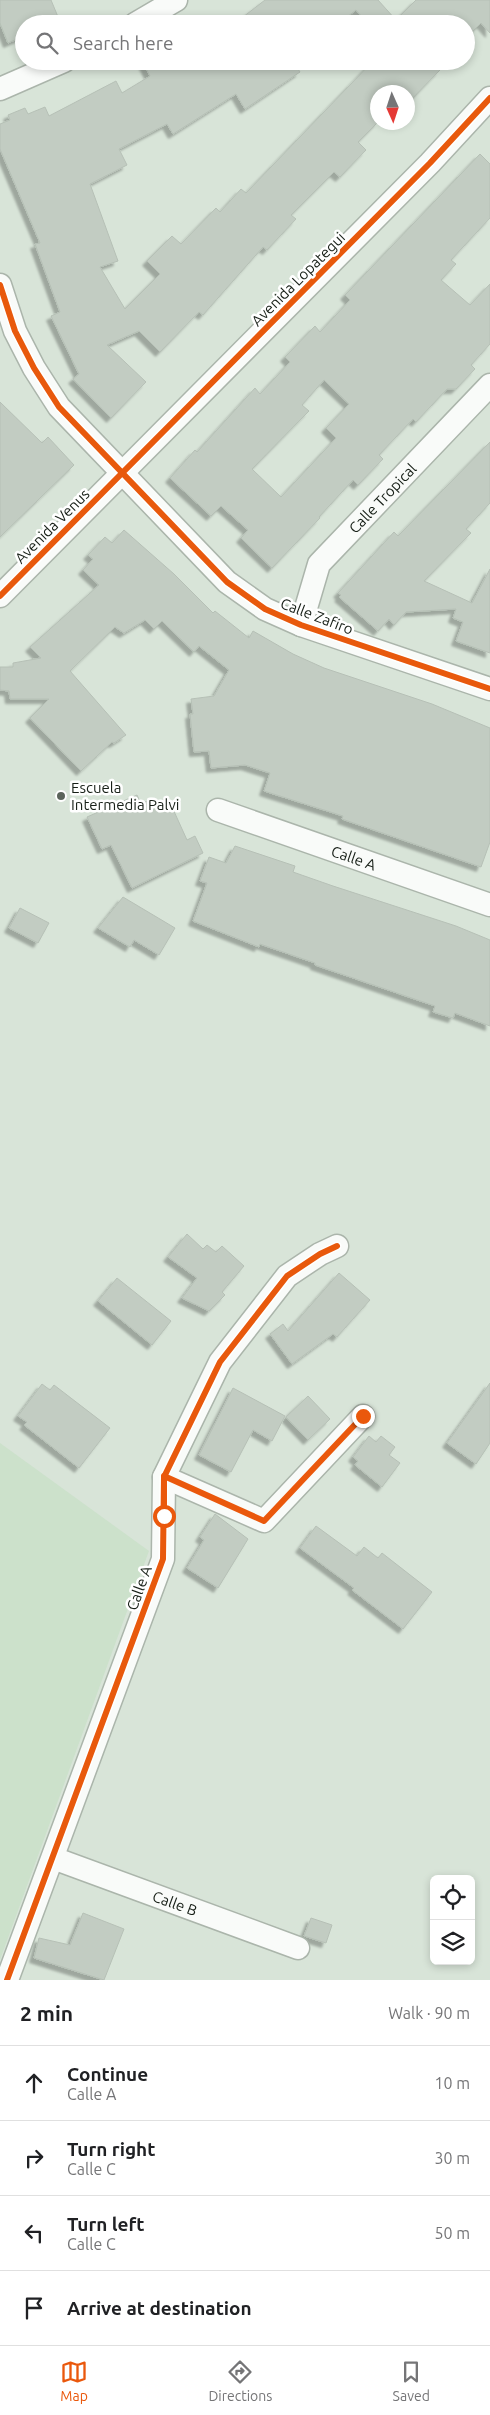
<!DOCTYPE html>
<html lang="en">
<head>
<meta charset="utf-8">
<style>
	body { margin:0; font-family:Ubuntu,sans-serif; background:#f2f2f2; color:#202124 }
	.controls { position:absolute; right:15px; bottom:15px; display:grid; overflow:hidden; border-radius:8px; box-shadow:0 2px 8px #0003 }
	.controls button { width:45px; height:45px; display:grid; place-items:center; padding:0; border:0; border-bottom:1px solid #e0e0e0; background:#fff; color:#202124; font:25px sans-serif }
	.compass { position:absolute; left:370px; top:85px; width:45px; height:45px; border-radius:50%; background:#fff; box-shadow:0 2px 8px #0003; rotate:177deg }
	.stop { position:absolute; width:15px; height:15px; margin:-11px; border:4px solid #ea580c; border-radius:50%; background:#fff }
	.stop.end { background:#ea580c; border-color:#fff; box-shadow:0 1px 5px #0008 }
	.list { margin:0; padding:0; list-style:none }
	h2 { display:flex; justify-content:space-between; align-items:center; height:65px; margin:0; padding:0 20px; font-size:21px }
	h2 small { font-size:16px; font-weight:400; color:#757577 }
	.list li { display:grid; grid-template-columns:32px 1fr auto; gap:15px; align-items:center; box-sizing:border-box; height:75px; padding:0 20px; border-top:1px solid #e0e0e0 }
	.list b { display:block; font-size:19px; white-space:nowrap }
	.list p { margin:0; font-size:16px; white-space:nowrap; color:#757577 }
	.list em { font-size:16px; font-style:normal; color:#757577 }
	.icon { flex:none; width:28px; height:28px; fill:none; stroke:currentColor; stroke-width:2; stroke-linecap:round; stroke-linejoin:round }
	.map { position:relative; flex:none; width:490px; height:1980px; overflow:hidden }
	.search { position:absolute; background:#fff; box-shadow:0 2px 8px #0003; left:15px; right:15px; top:15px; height:55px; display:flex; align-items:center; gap:12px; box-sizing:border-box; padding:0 18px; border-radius:28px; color:#757577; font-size:19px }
	.sheet { height:365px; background:#fff }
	nav { display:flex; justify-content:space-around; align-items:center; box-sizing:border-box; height:70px; border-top:1px solid #e0e0e0; background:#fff; font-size:14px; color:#757577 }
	nav a { display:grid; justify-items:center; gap:2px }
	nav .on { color:#ea580c }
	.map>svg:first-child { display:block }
	.built { fill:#cce1cb }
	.building { fill:#c2ccc2; stroke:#b6c0b6; fill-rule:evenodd; filter:url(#shadow) }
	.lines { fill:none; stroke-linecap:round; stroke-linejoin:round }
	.minor-casing { stroke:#abb5ab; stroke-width:25 }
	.minor { stroke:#f9fbf9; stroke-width:22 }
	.cycleway-casing { stroke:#fff; stroke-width:9 }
	.cycleway { stroke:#e8590c; stroke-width:6 }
	.route { stroke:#ea580c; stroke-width:6 }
	.poi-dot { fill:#5b645b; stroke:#fff; stroke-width:2 }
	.labels { text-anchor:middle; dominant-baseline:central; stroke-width:5; stroke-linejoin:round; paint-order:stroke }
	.street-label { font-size:15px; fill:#171f17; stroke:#fff }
	.poi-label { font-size:15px; fill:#171f17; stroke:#fff; text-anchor:start }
</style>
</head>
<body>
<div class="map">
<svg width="490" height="1980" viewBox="0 0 490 1980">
	<defs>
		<filter id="shadow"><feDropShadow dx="-4.5" dy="4.5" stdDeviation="1" flood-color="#0004"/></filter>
	</defs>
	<rect width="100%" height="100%" fill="#d8e4d8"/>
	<path class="built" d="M0,1443l149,108 -149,409z"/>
	<path class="building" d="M0,0h51l10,24h-37v12l-16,7 -8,-20z
		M265,0h113l18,20 20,-20h74v33l-9,-10 -15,15v-14h-98l-12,-14 -18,14h-104z
		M142,61h151l7,11 -55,37 -9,-15 -63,40 -6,-10 -48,25 8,16 -37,19 28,77 -18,6 25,42 35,-35 -13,-13 25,-25 9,8 35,-36 4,4 21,-23 5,4 127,-132h58l9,9 -32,33v-11h-30v30l-20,20 8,8 -26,27 -6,-5 -43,43 5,4 -29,31 -4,-3 -60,68 -4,-3 -39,40 -21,-21 -32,14 39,37 -35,36 -38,-39 6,-5 -28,-58 9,-4 -25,-68 5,-1 -40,-94v-25l10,-4 -2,-5 17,-7 3,6 17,-7 4,9 67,-35 6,12 28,-17z
		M480,154l10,10v54l-39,42 5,4 -15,16 29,25 20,-21v60l-19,21 4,4 -19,20h-9l-31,33 -3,-3 -34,36 4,4 -25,26 -5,-5 -34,37 1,1 -48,50 -31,-30 7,-8 -27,-24 -10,10 -41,-38 25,-28 2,2 58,-64 5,6 30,-32 -5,-5 30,-31 5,6 30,-32 -5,-5zM324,380l25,24 -23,24 10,10 -55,59 -29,-28 57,-58 -7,-6z
		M0,402l42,41 6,-6 26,28 -74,72z
		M490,442v61l-24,26 5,4 -47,48 48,22 18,-34v84l-34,-12 7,-19 -10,-4 3,-9 -50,3 -12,13 -5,-6 -11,12 -39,-34 2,-2 -3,-2 56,-61 4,4z
		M124,530l50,44 39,39 2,-2 34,27 4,-7 40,23 31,14 108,36 58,24v114l-9,25 -139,-48 1,-3 -79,-25 6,-18 -25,-8 -34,3 -2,-17 -15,1 -4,-38h3l-2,-15 23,-3 15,-26 -30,-24 -5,6 -32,-31 -8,8 -9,-9 -21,13 -9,-6 -45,44 56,64 -12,8 -2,-1 -31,29 -51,-53 19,-19h-39l-1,-8 -9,-1v-23h13v-4l28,-5 -11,-11 69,-62 -16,-15 10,-11 -5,-4 17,-18 7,6z
		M137,795l4,9 6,-3 3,5 18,-8 19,42 8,-4 8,17 -71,35 -21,-43 -9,4 -15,-32z
		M235,846l60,20 -2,6 40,14 123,40 34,14v86l-35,-13 -2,5 -20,-6 2,-6 -120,-41v-2l-55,-19 -1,3 -66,-26 14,-38 -7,-2 9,-24 17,6z
		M123,897l52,31 -16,27 -25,-15 -4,7 -32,-19z
		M20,908l29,15 -11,20 -29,-15z
		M187,1234l16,15 4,-4 9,7 6,-6 22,20 -22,26 3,3 -16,16 -27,-13 15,-20 -29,-21z
		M339,1273l31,27 -33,37 -4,-3 -41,30 -22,-30 13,-10 5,7z
		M117,1278l54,43 -19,24 -54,-44z
		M490,1383v60l-14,21 -29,-21z
		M42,1384l8,6 4,-5 56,43 -31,40 -55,-43 3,-3 -9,-6z
		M233,1388l52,28 -13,25 -19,-11 -22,42 -32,-17z
		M308,1396l22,23 -22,21 -22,-23z
		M369,1436l7,6 5,-6 14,11 -6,8 11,8 -18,24 -27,-22 3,-4 -5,-4z
		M215,1514l33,25 -30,49 -31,-20 17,-28 -4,-3z
		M316,1526l41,30 7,-9 14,11 4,-5 50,39 -29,37 -51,-39 2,-2 -54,-40z
		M83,1913l41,16 -20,51 -70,-22 5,-20 31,7z
		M311,1918l21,7 -6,18 -22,-7z"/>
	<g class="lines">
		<g class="minor-casing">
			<g id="minor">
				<path d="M135,24l41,-24"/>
				<path d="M0,89l64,-28"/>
				<path d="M0,285l15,46 19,37 25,39 168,175 38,27 36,16 189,64"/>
				<path d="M0,596l430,-433 60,-65"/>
				<path id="s1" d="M301,625l18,-61 171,-179"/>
				<path id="s2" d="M218,810l272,95"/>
				<path d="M164,1477l100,44 99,-105"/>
				<path id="s3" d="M53,1858l245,90"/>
				<path d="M7,1980l156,-421 1,-82 56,-115 67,-86 33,-22 17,-8"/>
			</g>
		</g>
		<use href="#minor" class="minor"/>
		<g class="cycleway-casing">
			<path id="cycleway" d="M0,285l15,46 19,37 25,39 168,175 38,27 36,16 189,64
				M0,596l430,-433 60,-65
				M7,1980l156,-421 1,-82 56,-115 67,-86 33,-22 17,-8"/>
		</g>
		<use href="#cycleway" class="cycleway"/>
	</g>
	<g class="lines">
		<path class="route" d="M164,1516v-40l100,45 99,-105"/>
	</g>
	<circle class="poi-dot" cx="61" cy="796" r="5"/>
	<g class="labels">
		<g class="street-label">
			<text transform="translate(298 279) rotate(-45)">Avenida Lopategui</text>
			<text stroke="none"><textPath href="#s1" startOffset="155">Calle Tropical</textPath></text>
			<text transform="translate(52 526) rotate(-45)">Avenida Venus</text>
			<text transform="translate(317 616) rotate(21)">Calle Zafiro</text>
			<text stroke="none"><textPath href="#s2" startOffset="144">Calle A</textPath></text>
			<text transform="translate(139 1588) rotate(-70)">Calle A</text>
			<text stroke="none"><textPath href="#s3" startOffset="130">Calle B</textPath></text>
		</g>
		<g class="poi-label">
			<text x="71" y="787">Escuela<tspan x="71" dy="17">Intermedia Palvi</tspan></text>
		</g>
	</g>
</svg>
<div class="controls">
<button><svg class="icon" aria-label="locate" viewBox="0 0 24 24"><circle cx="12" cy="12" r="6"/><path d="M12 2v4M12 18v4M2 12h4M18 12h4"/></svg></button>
<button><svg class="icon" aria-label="layers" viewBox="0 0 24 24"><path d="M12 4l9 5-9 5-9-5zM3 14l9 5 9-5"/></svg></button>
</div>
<svg class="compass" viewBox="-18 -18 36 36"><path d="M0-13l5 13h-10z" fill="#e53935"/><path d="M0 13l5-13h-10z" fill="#757577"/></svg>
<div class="stop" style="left:164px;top:1516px"></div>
<div class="stop end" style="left:363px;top:1416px"></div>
<div class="search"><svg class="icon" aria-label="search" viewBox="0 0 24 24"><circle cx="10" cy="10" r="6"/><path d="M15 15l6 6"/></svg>Search here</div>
</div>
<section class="sheet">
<h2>2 min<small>Walk · 90 m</small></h2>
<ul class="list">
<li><svg class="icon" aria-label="ahead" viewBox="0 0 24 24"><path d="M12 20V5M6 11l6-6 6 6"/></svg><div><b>Continue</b><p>Calle A</p></div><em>10 m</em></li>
<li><svg class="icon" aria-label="right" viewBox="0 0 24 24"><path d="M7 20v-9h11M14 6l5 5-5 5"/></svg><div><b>Turn right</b><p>Calle C</p></div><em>30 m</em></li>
<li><svg class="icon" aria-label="left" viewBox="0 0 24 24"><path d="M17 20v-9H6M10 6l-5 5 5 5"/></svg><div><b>Turn left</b><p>Calle C</p></div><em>50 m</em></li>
<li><svg class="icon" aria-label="arrive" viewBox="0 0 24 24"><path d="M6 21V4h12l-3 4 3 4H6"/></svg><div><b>Arrive at destination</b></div></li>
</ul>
</section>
<nav>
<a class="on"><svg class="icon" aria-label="map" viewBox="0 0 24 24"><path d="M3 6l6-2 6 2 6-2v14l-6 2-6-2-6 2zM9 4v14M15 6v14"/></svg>Map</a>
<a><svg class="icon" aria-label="directions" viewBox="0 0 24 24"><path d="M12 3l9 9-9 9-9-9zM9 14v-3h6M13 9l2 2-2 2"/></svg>Directions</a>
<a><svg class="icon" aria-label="saved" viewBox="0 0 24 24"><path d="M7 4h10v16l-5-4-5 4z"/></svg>Saved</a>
</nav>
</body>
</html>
